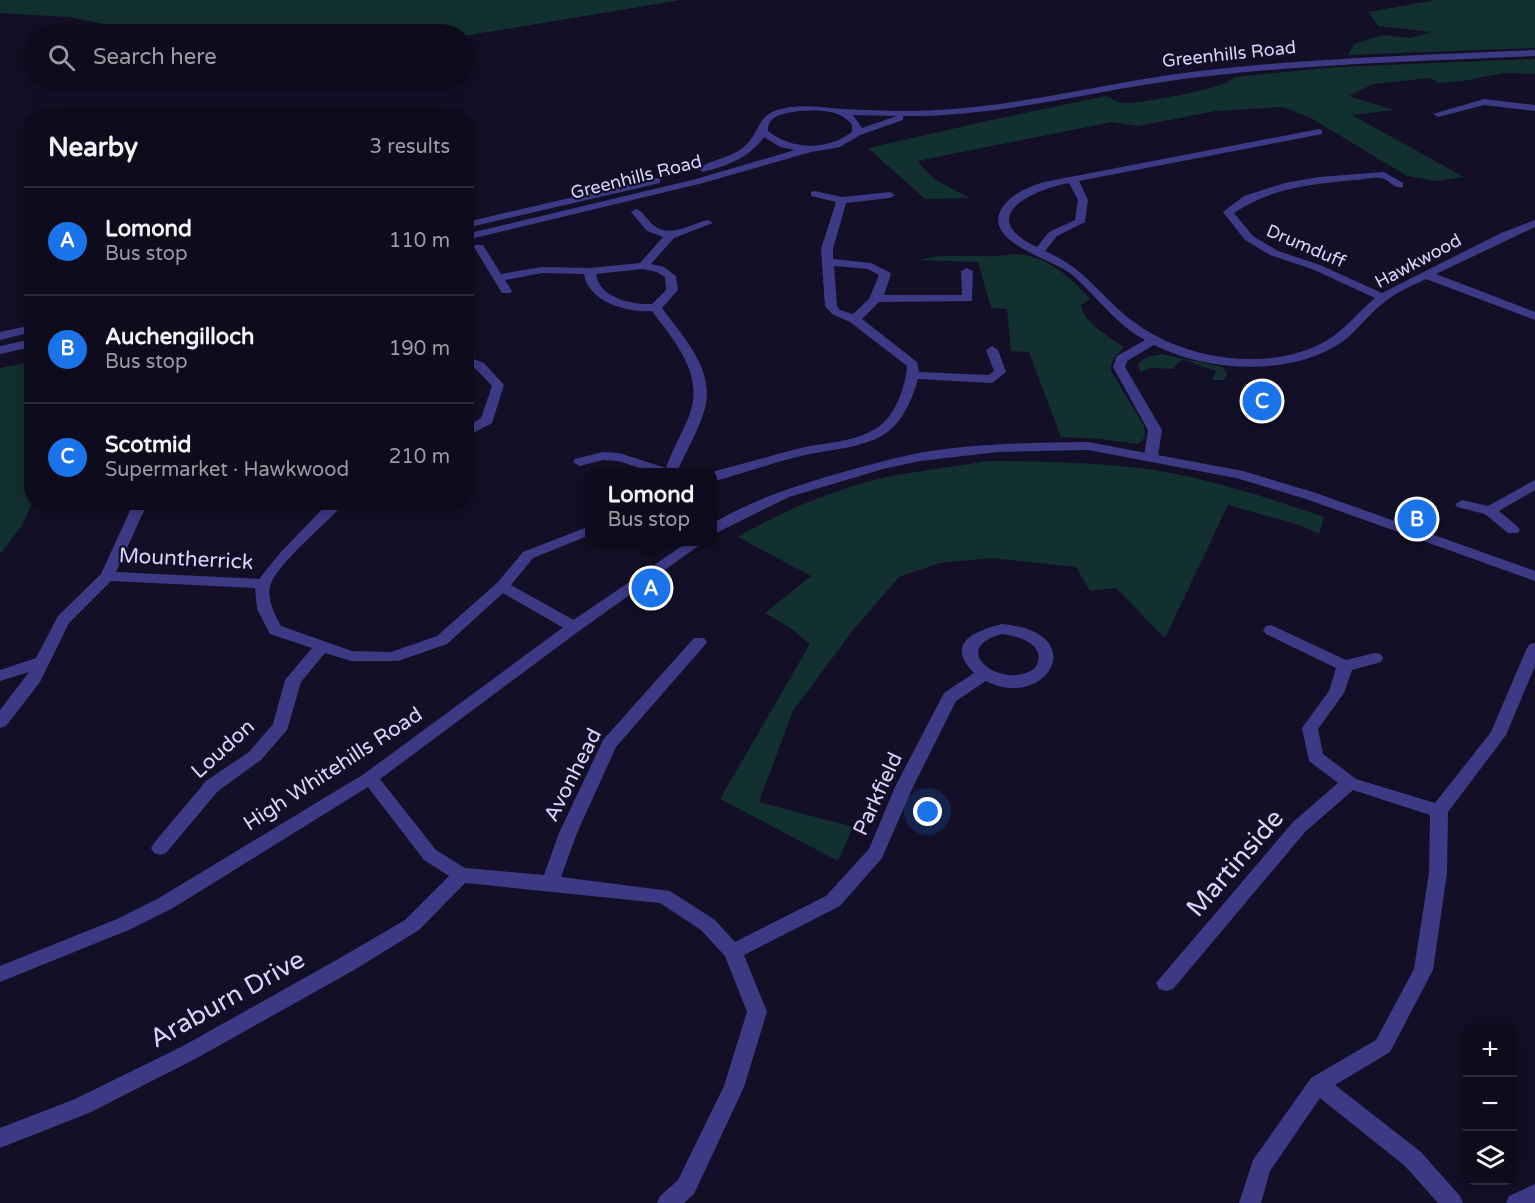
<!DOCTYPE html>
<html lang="en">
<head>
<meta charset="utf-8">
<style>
	body { margin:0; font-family:"Varela Round",sans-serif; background:#1c1929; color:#f1f3f6 }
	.controls { position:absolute; right:18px; bottom:18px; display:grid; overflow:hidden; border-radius:12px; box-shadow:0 3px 15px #0003 }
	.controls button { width:54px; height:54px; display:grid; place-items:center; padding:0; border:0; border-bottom:2px solid #2e2b3b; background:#0e0b1c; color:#f1f3f6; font:30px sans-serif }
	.you { position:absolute; left:928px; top:812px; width:21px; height:21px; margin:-15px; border:4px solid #fff; border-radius:50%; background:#1a73e8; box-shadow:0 0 0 9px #1a73e833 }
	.badge { display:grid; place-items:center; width:39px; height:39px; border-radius:50%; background:#1a73e8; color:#fff; font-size:20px; font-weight:700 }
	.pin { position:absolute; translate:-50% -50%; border:3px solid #fff; box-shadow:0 2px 6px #0006 }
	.popup { position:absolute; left:585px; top:468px; width:132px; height:78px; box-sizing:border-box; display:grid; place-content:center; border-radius:12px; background:#0e0b1c; filter:drop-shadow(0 2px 4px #0005); font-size:20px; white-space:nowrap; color:#9b9ba3 }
	.popup b { font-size:22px; color:#f1f3f6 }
	.popup::after { content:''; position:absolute; left:50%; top:100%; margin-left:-12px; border:12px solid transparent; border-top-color:#0e0b1c }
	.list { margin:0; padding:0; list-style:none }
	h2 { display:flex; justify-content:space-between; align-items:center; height:78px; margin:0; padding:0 24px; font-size:26px }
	h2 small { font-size:20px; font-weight:400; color:#9b9ba3 }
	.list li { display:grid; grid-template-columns:39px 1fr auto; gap:18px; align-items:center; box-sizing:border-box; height:108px; padding:0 24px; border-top:2px solid #2e2b3b }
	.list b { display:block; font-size:22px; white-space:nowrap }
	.list p { margin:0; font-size:20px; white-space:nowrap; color:#9b9ba3 }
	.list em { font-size:20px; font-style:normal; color:#9b9ba3 }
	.icon { flex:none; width:33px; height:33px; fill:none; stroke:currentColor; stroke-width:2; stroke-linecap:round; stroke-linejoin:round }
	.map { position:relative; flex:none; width:1535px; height:1203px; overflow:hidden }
	.search { position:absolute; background:#0e0b1c; box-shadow:0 3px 15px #0003; left:24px; top:24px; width:450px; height:66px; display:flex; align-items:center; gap:15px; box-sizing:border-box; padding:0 21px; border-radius:33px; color:#9b9ba3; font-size:22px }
	.panel { position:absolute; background:#0e0b1c; box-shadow:0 3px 15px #0003; left:24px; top:108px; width:450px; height:402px; border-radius:24px }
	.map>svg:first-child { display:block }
	.green { fill:#12302f }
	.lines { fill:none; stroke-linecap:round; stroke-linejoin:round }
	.minor { fill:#3d3a85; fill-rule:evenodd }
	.tertiary { fill:#3d3a85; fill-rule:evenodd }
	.labels { text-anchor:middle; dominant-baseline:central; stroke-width:4.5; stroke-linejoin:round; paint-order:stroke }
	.far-street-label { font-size:18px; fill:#d9d4ff; stroke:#130f26 }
	.street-label { font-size:21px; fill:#d9d4ff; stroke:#130f26 }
	.near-street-label { font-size:26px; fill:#d9d4ff; stroke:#130f26 }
</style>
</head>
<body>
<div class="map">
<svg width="1535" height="1203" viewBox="0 0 1535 1203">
	<rect width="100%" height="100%" fill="#130f26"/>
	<path class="green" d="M0,0h681l-217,36 -307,-2 -89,-17 -68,-4z
		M1436,0h99v48l-187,7 6,-11 29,-9 27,3 22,-6 -54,-6 -10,-14z
		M1535,59v15l-32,-1 -40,8 -24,2 -10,-5 -56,6 -24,12 45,14 -42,5 112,62 -27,4 -30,-5 -96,-58 -28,-11 -67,4 -78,15 -26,-4 -195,39 17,18 36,19 -45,1 -57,-51 128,-29 110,-23c6,3 12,7 18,7 18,0 101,-14 111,-26l101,-10z
		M1014,254c31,0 57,23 76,45l-9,6c2,18 29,32 43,42l-10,11 -4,11 34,57 1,11 -7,7 -37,-5 -40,-2 -32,-85 -18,-1 -4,-42 -16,-1 -13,-46 -60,-2c32,-9 64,0 96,-6z
		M1161,354l62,13 4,8 -3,5h-12l4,-9 -32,-11 -5,2 -6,7 -21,-1 -12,4 -2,-8 9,-7z
		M31,362l1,141 -11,24 -21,27v-186z
		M987,461c53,0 107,1 160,8 60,9 119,28 177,48l-5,17 -20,-9 -71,-20 -63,133 -49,-50 -26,3 -14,-24 -85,-9 -51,5 -41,14 -46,53 -60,81 -34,91 94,25 -15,34 -118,-62 90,-155 -21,-17 -24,-14 46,-37 -73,-39c47,-28 100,-49 153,-61 32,-6 64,-9 96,-15z"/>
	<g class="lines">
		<path class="minor" d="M1484,99l51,6v6l-51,-6 -46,12 -5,-3z
			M1319,129l3,1v4l-243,47 9,19 -3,22 -28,14 -12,15c43,19 54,45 89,71 50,38 136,51 192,19 19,-11 32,-29 49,-43l-63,-29 -42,-14 -25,-15 -22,-28 21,-16 41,-13 34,-6 65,-5 19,11v4c-10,2 -12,-6 -21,-9 -7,-2 -20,2 -28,2 -42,4 -84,8 -120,33l19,23 25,15 42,14 62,28 119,-60 34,-13v7l-99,47 99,38v8l-109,-41c-15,7 -31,14 -44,25 -14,11 -25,27 -40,38 -51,35 -135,30 -188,3l-27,16 -2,6 37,63 -4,26 -7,4 -5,-1 -2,-3 4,-26 -35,-63 4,-11 28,-16c-30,-16 -49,-45 -75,-67 -19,-14 -89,-32 -68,-65 8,-13 27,-22 42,-26zM1069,183l9,17 -3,20 -26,12 -12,15c-63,-30 -5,-57 32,-64z
			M815,191l27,6 48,-5 5,3 -5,3 -44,5 -13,46v10l38,4 18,9 2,2 -7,21h78l-1,-24 6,-3 6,3 -1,30 -93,1 -17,17 55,43 2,10 70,3 5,-4 -8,-21 6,-4 6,4 8,22 -14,11 -74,-4c-5,18 -14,40 -29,52 -24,18 -60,18 -88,25 -30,7 -59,18 -89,26v-10l3,-1c29,-7 57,-16 86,-23 26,-6 58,-6 80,-23 15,-12 25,-40 26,-59l-57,-44 -18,-8 -7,-8 -4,-57 15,-47 -25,-6v-4zM834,266l34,3 11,6 -10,24 -16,15 -13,-4 -3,-4z
			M636,209c8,3 11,11 17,16 17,14 37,-1 55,-5l5,3 -39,15 -23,26 13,3 12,9 2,14 -16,18c21,29 53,61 43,100 -6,22 -19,43 -28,64h-25l-34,-11 -15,-1 -23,6 -7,-4 2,-3 28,-7 16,1 47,15c6,-18 16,-34 23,-52 16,-41 -14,-74 -37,-105 -24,2 -64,-9 -68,-37l-42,-1 -37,7 7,11 -2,2h-8l-28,-46 1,-2h8l18,29 41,-7 48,1 50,-5 23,-26 -16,-6 -16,-19zM643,269l14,3 8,5 1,13 -14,14c-20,1 -53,-6 -56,-30z
			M466,356l18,7 20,22 -12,38 -26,14v-10l15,-9 11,-32 -16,-17 -10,-4z
			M1535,480v10l-36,21 19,16 2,3 -2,3h-10l-23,-19 -28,-7 -2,-3 7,-4 26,6z
			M134,502h14l-32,70 143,7 21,-26 49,-51h16c-17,21 -68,61 -75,84 -3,14 5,29 11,40l71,25 39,1 46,-16 60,-53 26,-31 67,-26v9l-57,23 -22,27 68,38 3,4 -3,4h-10l-66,-38 -56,51 -49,17h-47l-26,-8 -24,29 -14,48 -26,30 -43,31 -52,62 -6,2 -6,-2 -3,-5 3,-5 52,-62 43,-29 24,-28 12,-44 27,-32 -42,-14 -13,-25 -2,-21 -144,-7 -42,42 -29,59 -34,44 -6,2v-18l29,-38 -29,9v-11l36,-12 22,-42 43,-42z
			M1002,624c92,8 44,88 -16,57l-30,20 -43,86 -31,71 -42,48 -96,49 23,57 -23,75 -50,107 -10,9h-27l3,-7 18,-16 46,-94 23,-74 -22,-56 -24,-26 -41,-27 -195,-20 -46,47 -65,40 -157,88 -108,55 -89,35v-20l75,-29 108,-53 157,-88 65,-38 44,-44 -25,-16 -60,-78 -2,-4 2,-4 6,-2 6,2 60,76 29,18 79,7 15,-42 44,-93 91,-102h10l3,4 -3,4 -88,101 -39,86 -16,44 109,14 45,29 20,22 91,-46 43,-47 26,-62 49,-94 30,-20c-30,-30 1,-42 28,-49zM1002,634c18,2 47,12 33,34 -31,24 -90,-19 -33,-34z
			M1271,625l75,35 29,-7 6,1 2,4 -2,4 -29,8 -8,23 -26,36 5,25 33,25 79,24 56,-71 36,-84 3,-4 5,-1v23l-29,69 -58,77 -1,61 -14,97 -43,82 -55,33 86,67 39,44 3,7h-25l-33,-37 -85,-68 -50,73 -9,32h-22l14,-43 58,-82 65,-38 38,-71 15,-96 1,-58 -77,-25 -48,42 -132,157 -7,2 -7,-2 -3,-6 137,-161 45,-39 -29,-22 -7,-33 27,-37 7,-23 -70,-34 -3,-4 3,-4z
			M1535,1184v19h-29l3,-7z"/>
		<path class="tertiary" d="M1535,50v6c-115,5 -230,8 -344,22 -96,12 -190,39 -288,38v4l-43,15 -20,12 -29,5 -108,31 -237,57v-6l230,-55 99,-29 -15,-3 -16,-10c-15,21 -37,29 -61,35l-5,-3c13,-10 33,-10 48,-24 13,-12 12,-29 31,-35 24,-7 43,-2 67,-1 36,2 73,3 109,0 80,-6 158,-27 238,-37 114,-14 229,-17 344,-22zM800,111c17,-1 41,-2 52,14v7c-25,19 -60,18 -84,-1 -1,-17 19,-18 32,-20zM853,115l44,1 -35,12z
			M656,178l4,1v4l-194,45v-6z
			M32,325v7l-32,8v-8z
			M32,339v8l-32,7v-8z
			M1088,442l155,29 73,22 219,78v10l-229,-82 -70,-21 -148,-28 -90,2 -78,9 -37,8 -94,28 -77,38v-11c36,-22 74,-35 114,-47 31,-9 62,-18 93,-24 56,-10 113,-10 169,-11z
			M688,542h16l-125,89 -203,151 -203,126 -42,21 -131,53v-16l117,-47 42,-21 205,-124 205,-151z"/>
	</g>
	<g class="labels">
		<g class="far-street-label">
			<text transform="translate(1229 54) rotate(-6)">Greenhills Road</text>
			<text transform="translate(636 177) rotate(-14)">Greenhills Road</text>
			<text transform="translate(1306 246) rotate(23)">Drumduff</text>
			<text transform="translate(1418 261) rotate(-28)">Hawkwood</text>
		</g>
		<g class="street-label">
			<text transform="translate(186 559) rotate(3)">Mountherrick</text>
			<text transform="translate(223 749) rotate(-42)">Loudon</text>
			<text transform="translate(333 769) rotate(-33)">High Whitehills Road</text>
			<text transform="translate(573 775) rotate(-63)">Avonhead</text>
			<text transform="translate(878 794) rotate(-65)">Parkfield</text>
		</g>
		<g class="near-street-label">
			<text transform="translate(1235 863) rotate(-49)">Martinside</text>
			<text transform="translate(227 999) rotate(-29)">Araburn Drive</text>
		</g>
	</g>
</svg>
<div class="controls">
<button>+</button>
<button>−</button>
<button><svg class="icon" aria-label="layers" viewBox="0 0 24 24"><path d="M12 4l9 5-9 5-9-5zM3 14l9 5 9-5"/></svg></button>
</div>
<div class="you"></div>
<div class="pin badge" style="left:651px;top:588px">A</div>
<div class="popup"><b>Lomond</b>Bus stop</div>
<div class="pin badge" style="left:1417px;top:519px">B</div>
<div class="pin badge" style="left:1262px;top:401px">C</div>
<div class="search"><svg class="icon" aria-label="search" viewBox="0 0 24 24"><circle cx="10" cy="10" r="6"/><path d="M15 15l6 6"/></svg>Search here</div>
<section class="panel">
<h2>Nearby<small>3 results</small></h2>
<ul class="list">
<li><span class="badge">A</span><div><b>Lomond</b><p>Bus stop</p></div><em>110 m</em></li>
<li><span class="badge">B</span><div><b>Auchengilloch</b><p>Bus stop</p></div><em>190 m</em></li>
<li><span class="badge">C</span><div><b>Scotmid</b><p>Supermarket · Hawkwood</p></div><em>210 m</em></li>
</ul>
</section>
</div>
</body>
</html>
